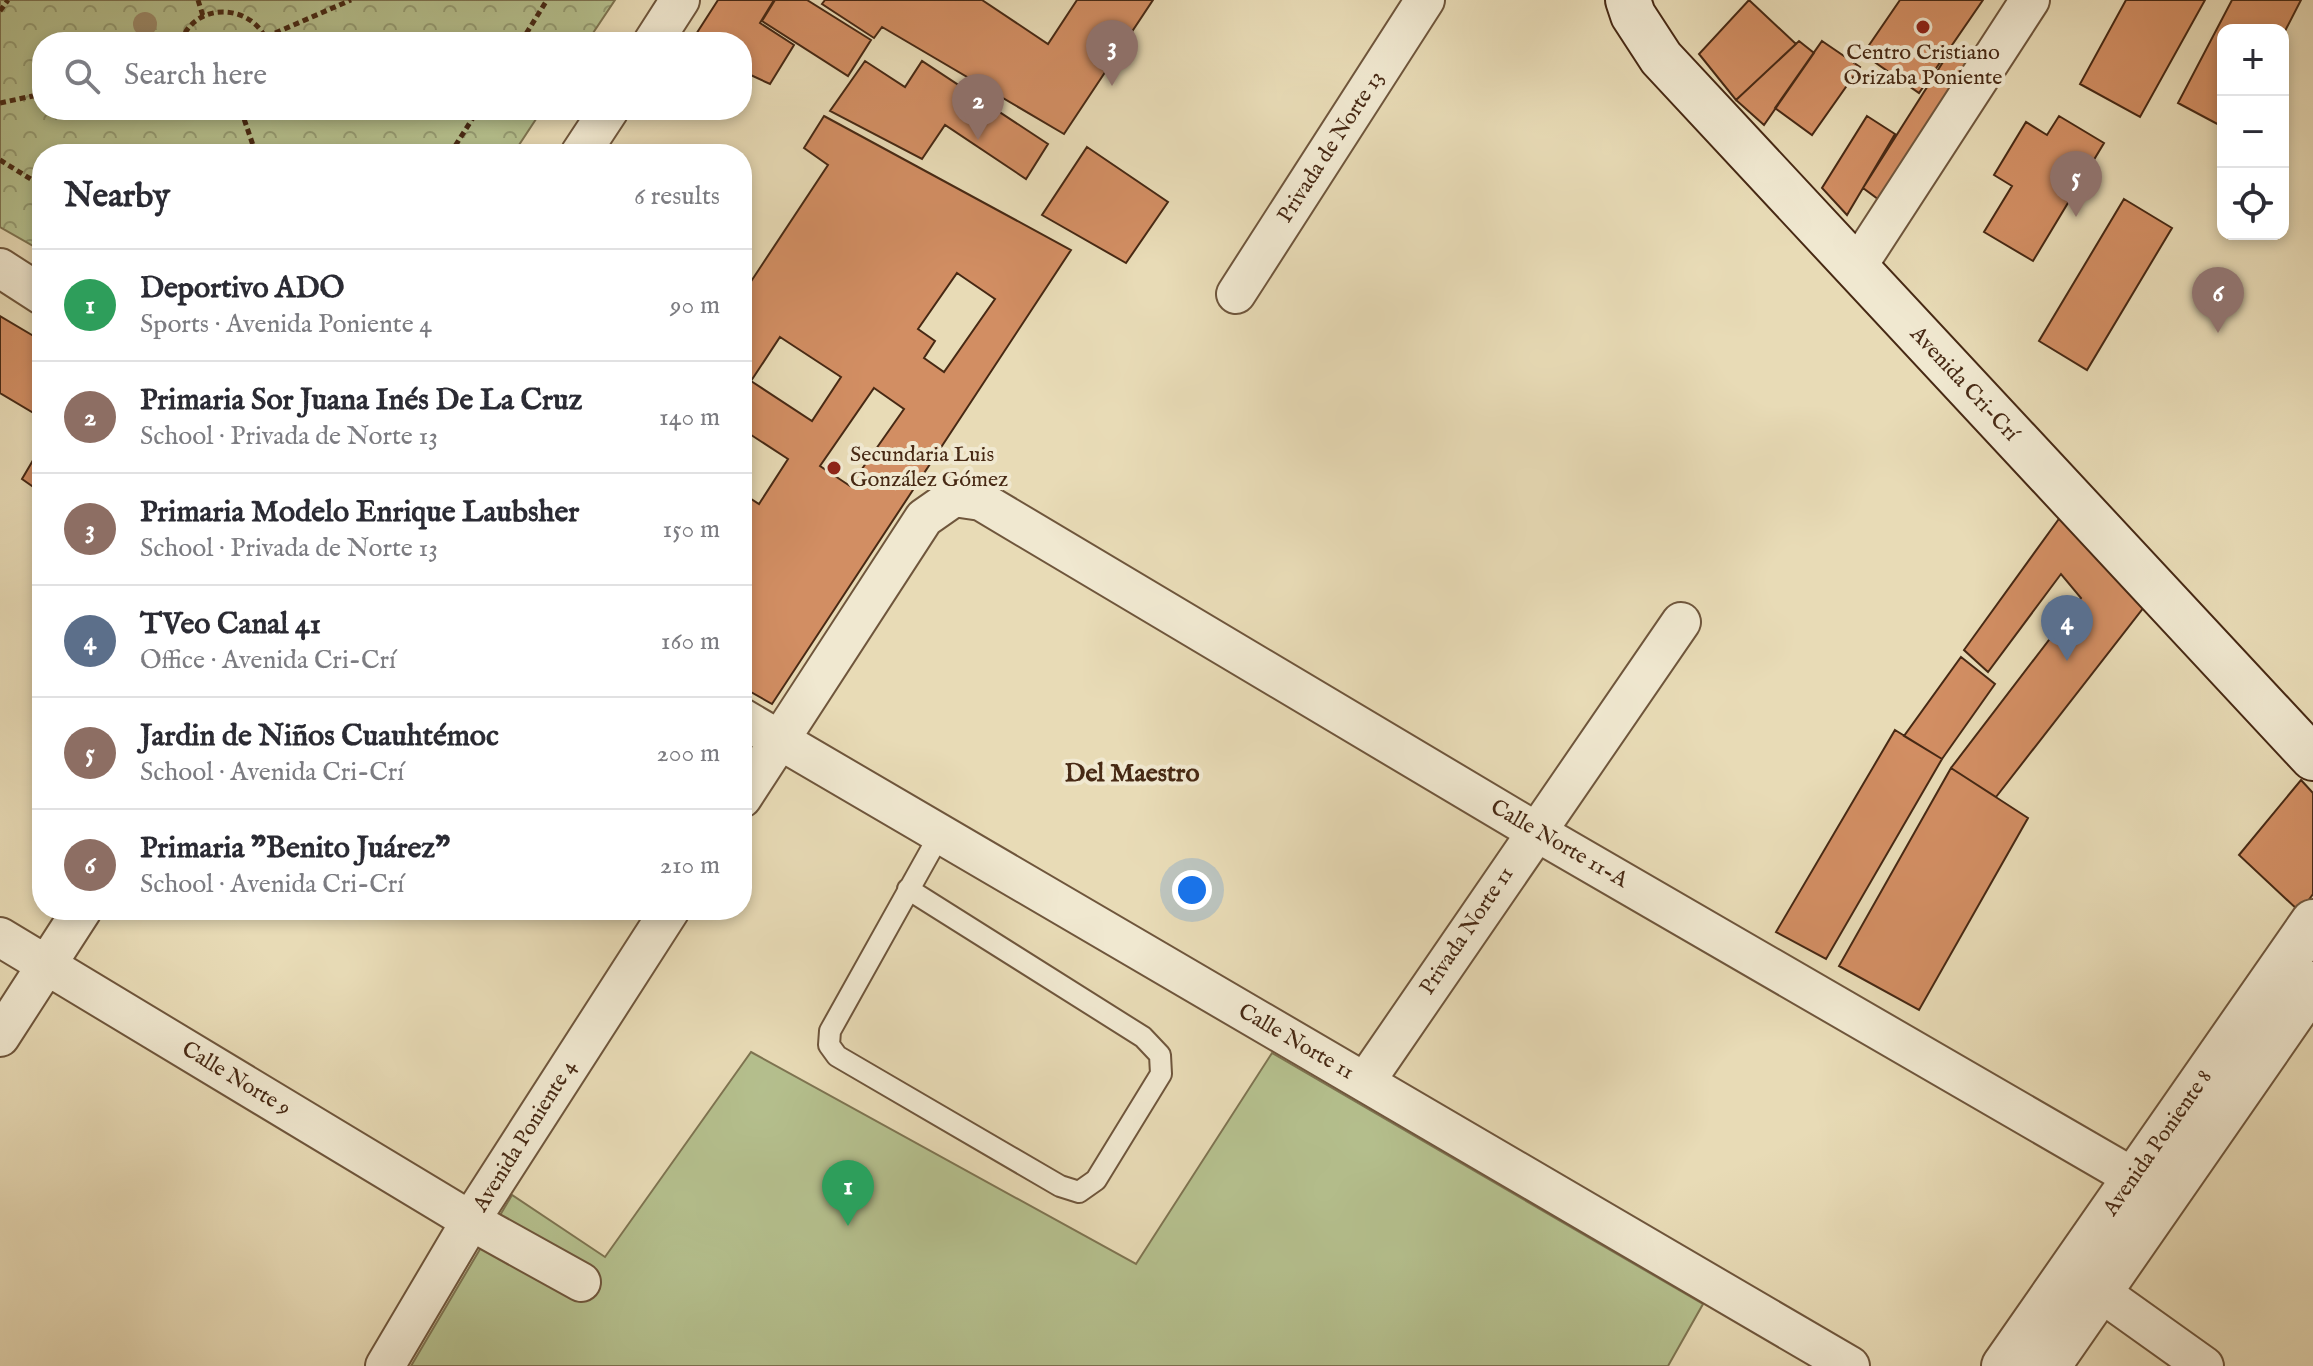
<!DOCTYPE html>
<html lang="en">
<head>
<meta charset="utf-8">
<style>
	body { margin:0; font-family:"IM FELL English",serif; background:#f2f2f3; color:#2b2b33 }
	.controls { position:absolute; right:24px; top:24px; display:grid; overflow:hidden; border-radius:16px; box-shadow:0 4px 12px #0003 }
	.controls button { width:72px; height:72px; display:grid; place-items:center; padding:0; border:0; border-bottom:2px solid #e1e1e2; background:#fff; color:#2b2b33; font:40px sans-serif }
	.you { position:absolute; left:1192px; top:890px; width:28px; height:28px; margin:-20px; border:6px solid #fff; border-radius:50%; background:#1a73e8; box-shadow:0 0 0 12px #1a73e833 }
	.badge { display:grid; place-items:center; width:52px; height:52px; border-radius:50%; background:#ea580c; color:#fff; font-size:26px; font-weight:700 }
	.pin { position:absolute; translate:-50% -66px; filter:drop-shadow(0 2px 4px #0008) }
	.pin::after { content:''; position:absolute; top:42px; width:28px; height:24px; background:inherit; clip-path:polygon(0 0,100% 0,50% 100%) }
	.list { margin:0; padding:0; list-style:none }
	h2 { display:flex; justify-content:space-between; align-items:center; height:104px; margin:0; padding:0 32px; font-size:34px }
	h2 small { font-size:26px; font-weight:400; color:#7c7c81 }
	.list li { display:grid; grid-template-columns:52px 1fr auto; gap:24px; align-items:center; box-sizing:border-box; height:112px; padding:0 32px; border-top:2px solid #e1e1e2 }
	.list b { display:block; font-size:30px; white-space:nowrap }
	.list p { margin:0; font-size:26px; white-space:nowrap; color:#7c7c81 }
	.list em { font-size:26px; font-style:normal; color:#7c7c81 }
	.icon { flex:none; width:44px; height:44px; fill:none; stroke:currentColor; stroke-width:2; stroke-linecap:round; stroke-linejoin:round }
	.map { position:relative; flex:none; width:2313px; height:1366px; overflow:hidden }
	.search { position:absolute; background:#fff; box-shadow:0 4px 12px #0003; left:32px; top:32px; width:720px; height:88px; display:flex; align-items:center; gap:20px; box-sizing:border-box; padding:0 28px; border-radius:32px; color:#7c7c81; font-size:30px }
	.panel { position:absolute; background:#fff; box-shadow:0 4px 12px #0003; left:32px; top:144px; width:720px; height:776px; border-radius:32px }
	.map>svg:first-child { display:block }
	.park { fill:url(#park-crowns); stroke:#7e7451; stroke-width:2 }
	.pitch { fill:#b5c08e; stroke:#7e7451; stroke-width:2 }
	.building { fill:#d28e63; stroke:#472914; stroke-width:2; fill-rule:evenodd }
	.lines { fill:none; stroke-linecap:round; stroke-linejoin:round }
	.service-casing { stroke:#6f563c; stroke-width:24 }
	.minor-casing { stroke:#6f563c; stroke-width:42 }
	.tertiary-casing { stroke:#6f563c; stroke-width:48 }
	.secondary-casing { stroke:#472914; stroke-width:48 }
	.path { stroke:#472914; stroke-width:5; stroke-dasharray:6 4; stroke-linecap:butt }
	.service { stroke:#f0e8d0; stroke-width:20 }
	.minor { stroke:#f0e8d0; stroke-width:38 }
	.tertiary { stroke:#f0e8d0; stroke-width:44 }
	.secondary { stroke:#f0e8d0; stroke-width:44 }
	.tree { fill:#9c8a6a }
	.poi-dot { fill:#8f2418; stroke:#f0e8d0; stroke-width:3 }
	.labels { text-anchor:middle; dominant-baseline:central; stroke-width:8; stroke-linejoin:round; paint-order:stroke }
	.poi-label { font-size:22px; fill:#472914; stroke:#f0e8d0 }
	.street-label { font-size:22px; fill:#472914; stroke:#f0e8d0 }
	.quarter-label { font-size:26px; font-weight:bold; fill:#472914; stroke:#f0e8d0 }
</style>
</head>
<body>
<div class="map">
<svg width="2313" height="1366" viewBox="0 0 2313 1366">
	<defs>
		<pattern id="park-crowns" width="20" height="18" patternUnits="userSpaceOnUse" patternTransform="scale(2)"><rect width="20" height="18" fill="#b5c08e"/><path d="M2 6a3 3 0 1 1 6 0M12 15a3 3 0 1 1 6 0" fill="none" stroke="#959c73"/></pattern>
	</defs>
	<rect width="100%" height="100%" fill="#e8dbb6"/>
	<filter id="stains"><feTurbulence type="fractalNoise" baseFrequency=".0025" numOctaves="4"/><feColorMatrix values="0 0 0 0 .2 0 0 0 0 .09 0 0 0 0 .02 0 0 0 .5 -.17"/></filter>
	<radialGradient id="worn" r=".72"><stop offset=".6" stop-color="#630" stop-opacity="0"/><stop offset="1" stop-color="#630" stop-opacity=".3"/></radialGradient>
	<path class="park" d="M0,0h615l-28,42h-545v68h500l-29,44h-471v97l-42,-24z"/>
	<path class="pitch" d="M751,1052l385,212 136,-211 431,251 -35,62h-1257l101,-171 93,62z"/>
	<path class="building" d="M718,0h56l-14,23 34,22 -24,39 -28,-13v-29h-51z
		M775,0h32l64,40 -23,36 -86,-55z
		M825,0h157l66,44 29,-44h76l-89,134 -182,-107 -8,11 -52,-34z
		M1749,0l47,44 -60,56 -37,-46z
		M1900,0h83l-64,93 -56,-39z
		M2126,0h79l-65,117 -60,-33z
		M2232,0h69l-18,35v-5h-60v97l-45,-24z
		M1799,41l15,12 -50,72 -28,-25z
		M1822,41l38,26 -48,68 -37,-27z
		M1950,51l19,14 -87,137 -19,-14z
		M865,61l40,26 17,-26 126,83 -22,35 -81,-54 -23,34 -92,-48z
		M364,110h33l-17,6z
		M824,116l247,134 -299,454 -30,-17v-194l17,11 29,-45 -46,-30v-134l86,-130 -24,-17zM957,273l38,26 -51,73 -20,-14 11,-17 -17,-12zM780,337l61,40 -29,44 -61,-40zM874,388l30,21 -54,77 -30,-20z
		M1867,116l28,18 -48,81 -25,-27z
		M2059,116l45,27 -71,118 -49,-29 28,-46 -18,-11 32,-53 21,13z
		M1087,147l81,55 -42,61 -84,-48z
		M2124,199l48,29 -85,142 -48,-29z
		M0,316l42,25v77l-42,-25z
		M42,445v48l-20,-14z
		M2061,516l83,91 -148,190 -45,-29 130,-170 -20,-24 -73,98 -24,-22z
		M1961,657l34,27 -53,75 -38,-23z
		M1895,730l47,29 -116,200 -50,-27z
		M1951,768l77,50 -109,192 -80,-44z
		M2301,780l12,13v101l-13,18 -61,-57z"/>
	<g class="lines">
		<g class="service-casing">
			<path id="service" d="M908,889l235,148 17,18 1,19 -65,106 -17,12 -19,-6 -223,-130 -8,-11 1,-14 110,-197"/>
		</g>
		<g class="minor-casing">
			<path id="minor" d="M653,42l27,-42
				M580,154l29,-44
				M0,268l42,27
				M1856,268l174,-268
				M1236,294l189,-294
				M742,718l1108,648
				M742,798l182,-280 30,-21 27,4 554,330 625,362
				M0,937l471,284 110,61
				M0,1037l82,-127
				M1365,1082l316,-460
				M2075,1274l129,92
				M385,1366l94,-159 191,-297"/>
		</g>
		<g class="tertiary-casing">
			<path id="tertiary" d="M2004,1366l309,-444
				M2048,1366l265,-382"/>
		</g>
		<g class="secondary-casing">
			<path id="secondary" d="M1628,0l5,15 28,43 652,700"/>
		</g>
		<path class="path" d="M198,0l5,16
			M0,11l8,-11
			M266,37l85,-37
			M181,42c13,-41 72,-39 86,0
			M521,42l26,-42
			M0,103l42,-9
			M241,110l15,44
			M450,154l28,-44
			M0,160l42,26"/>
		<use href="#service" class="service"/>
		<use href="#minor" class="minor"/>
		<use href="#tertiary" class="tertiary"/>
		<use href="#secondary" class="secondary"/>
	</g>
	<circle class="tree" cx="145" cy="24" r="12"/>
	<g class="poi-dot">
		<circle cx="1923" cy="27" r="8"/>
		<circle cx="834" cy="468" r="8"/>
	</g>
	<g class="labels">
		<g class="poi-label">
			<text x="1923" y="53">Centro Cristiano<tspan x="1923" dy="25">Orizaba Poniente</tspan></text>
			<text x="850" y="455" text-anchor="start">Secundaria Luis<tspan x="850" dy="25">González Gómez</tspan></text>
		</g>
		<g class="street-label">
			<text transform="translate(1331 147) rotate(-57)">Privada de Norte 13</text>
			<text transform="translate(1964 384) rotate(47)">Avenida Cri-Crí</text>
			<text transform="translate(1559 844) rotate(30)">Calle Norte 11-A</text>
			<text transform="translate(1467 931) rotate(-56)">Privada Norte 11</text>
			<text transform="translate(1296 1042) rotate(30)">Calle Norte 11</text>
			<text transform="translate(236 1079) rotate(31)">Calle Norte 9</text>
			<text transform="translate(525 1136) rotate(-58)">Avenida Poniente 4</text>
			<text transform="translate(2158 1143) rotate(-55)">Avenida Poniente 8</text>
		</g>
		<g class="quarter-label">
			<text x="1132" y="773">Del Maestro</text>
		</g>
	</g>
	<rect width="100%" height="100%" filter="url(#stains)"/>
	<rect width="100%" height="100%" fill="url(#worn)"/>
</svg>
<div class="controls">
<button>+</button>
<button>−</button>
<button><svg class="icon" aria-label="locate" viewBox="0 0 24 24"><circle cx="12" cy="12" r="6"/><path d="M12 2v4M12 18v4M2 12h4M18 12h4"/></svg></button>
</div>
<div class="you"></div>
<div class="pin badge" style="left:848px;top:1226px;background:#2e9e5b">1</div>
<div class="pin badge" style="left:978px;top:140px;background:#8d6e63">2</div>
<div class="pin badge" style="left:1112px;top:86px;background:#8d6e63">3</div>
<div class="pin badge" style="left:2067px;top:661px;background:#5c6f8a">4</div>
<div class="pin badge" style="left:2076px;top:217px;background:#8d6e63">5</div>
<div class="pin badge" style="left:2218px;top:333px;background:#8d6e63">6</div>
<div class="search"><svg class="icon" aria-label="search" viewBox="0 0 24 24"><circle cx="10" cy="10" r="6"/><path d="M15 15l6 6"/></svg>Search here</div>
<section class="panel">
<h2>Nearby<small>6 results</small></h2>
<ul class="list">
<li><span class="badge" style="background:#2e9e5b">1</span><div><b>Deportivo ADO</b><p>Sports · Avenida Poniente 4</p></div><em>90 m</em></li>
<li><span class="badge" style="background:#8d6e63">2</span><div><b>Primaria Sor Juana Inés De La Cruz</b><p>School · Privada de Norte 13</p></div><em>140 m</em></li>
<li><span class="badge" style="background:#8d6e63">3</span><div><b>Primaria Modelo Enrique Laubsher</b><p>School · Privada de Norte 13</p></div><em>150 m</em></li>
<li><span class="badge" style="background:#5c6f8a">4</span><div><b>TVeo Canal 41</b><p>Office · Avenida Cri-Crí</p></div><em>160 m</em></li>
<li><span class="badge" style="background:#8d6e63">5</span><div><b>Jardin de Niños Cuauhtémoc</b><p>School · Avenida Cri-Crí</p></div><em>200 m</em></li>
<li><span class="badge" style="background:#8d6e63">6</span><div><b>Primaria &quot;Benito Juárez&quot;</b><p>School · Avenida Cri-Crí</p></div><em>210 m</em></li>
</ul>
</section>
</div>
</body>
</html>
